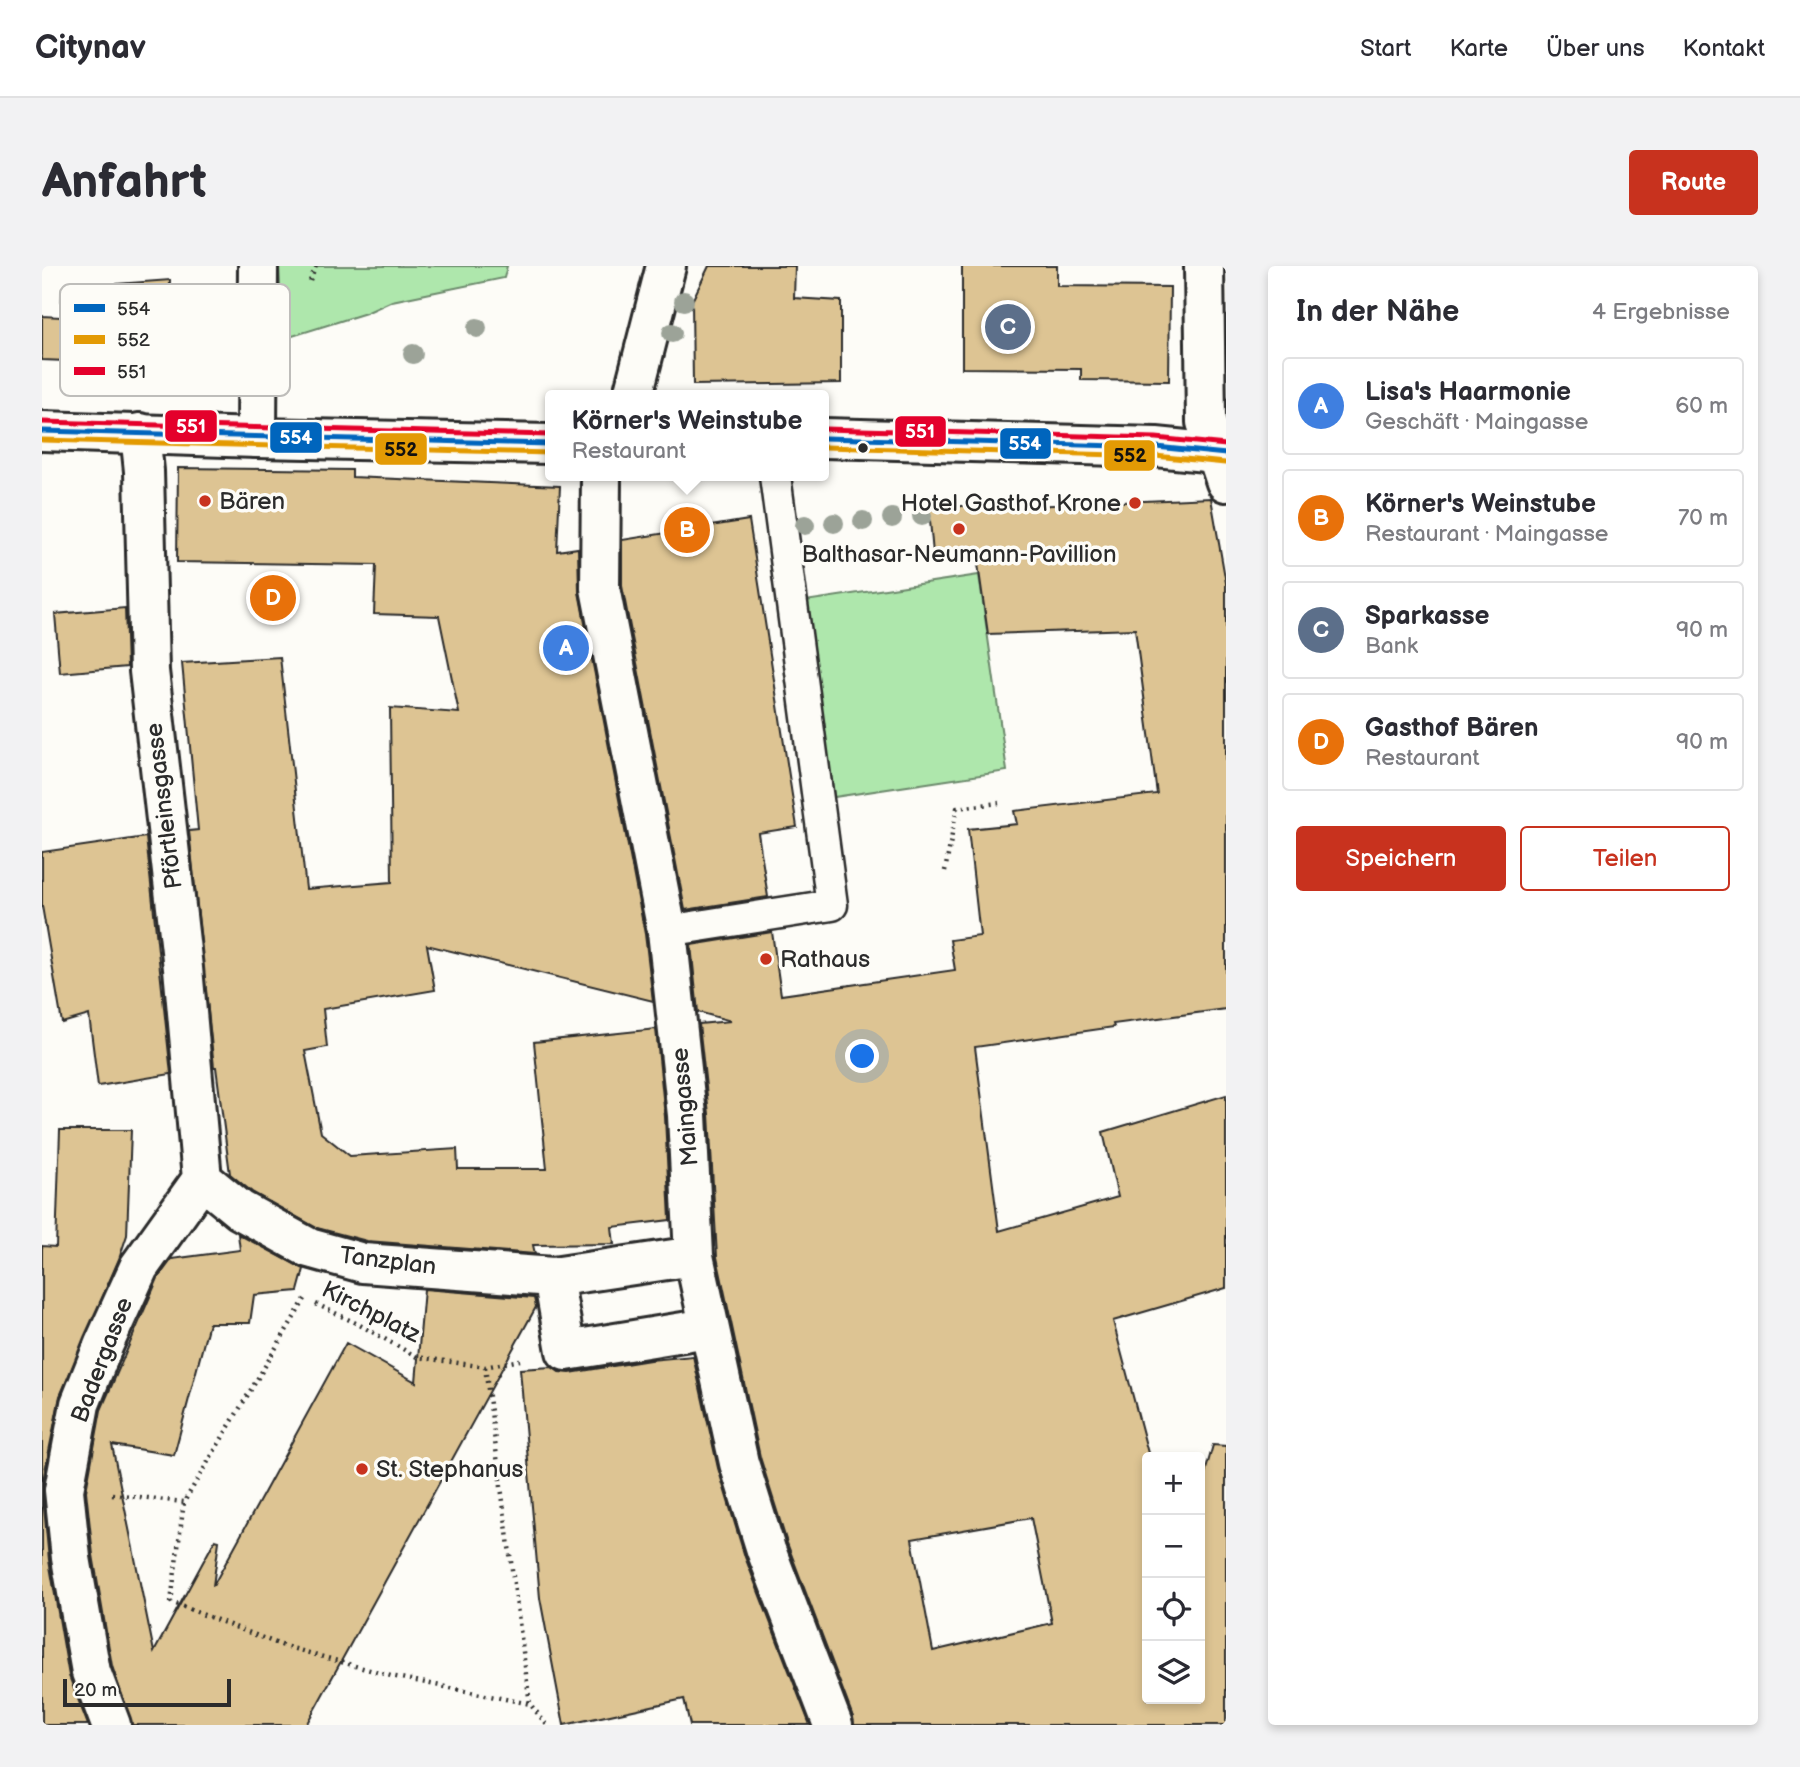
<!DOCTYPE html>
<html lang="de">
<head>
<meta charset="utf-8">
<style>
	body { margin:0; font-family:"Balsamiq Sans",sans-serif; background:#f2f2f3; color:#2b2b33 }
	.controls { position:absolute; right:21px; bottom:21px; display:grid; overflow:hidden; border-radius:7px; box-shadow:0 4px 10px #0003 }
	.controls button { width:63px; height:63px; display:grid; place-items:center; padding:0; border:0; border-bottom:2px solid #e1e1e2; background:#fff; color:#2b2b33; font:35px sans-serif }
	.scale { position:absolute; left:21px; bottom:18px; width:168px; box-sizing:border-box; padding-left:7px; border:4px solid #2b2b2b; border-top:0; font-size:19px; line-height:24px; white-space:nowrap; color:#2b2b2b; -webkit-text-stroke:5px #fdfcf7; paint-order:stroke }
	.you { position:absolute; left:821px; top:791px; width:24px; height:24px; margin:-18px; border:5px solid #fff; border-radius:50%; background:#1a73e8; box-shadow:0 0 0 10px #1a73e833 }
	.badge { display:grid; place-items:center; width:46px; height:46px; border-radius:50%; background:#c8321e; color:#fff; font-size:23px; font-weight:700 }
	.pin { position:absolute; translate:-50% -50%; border:4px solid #fff; box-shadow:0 2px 7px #0006 }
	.popup { position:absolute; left:503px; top:124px; width:284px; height:91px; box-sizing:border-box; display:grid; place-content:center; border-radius:7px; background:#fff; filter:drop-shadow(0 2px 5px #0005); font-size:23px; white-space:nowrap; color:#7c7c81 }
	.popup b { font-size:26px; color:#2b2b33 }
	.popup::after { content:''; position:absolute; left:50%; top:100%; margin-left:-14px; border:14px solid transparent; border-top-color:#fff }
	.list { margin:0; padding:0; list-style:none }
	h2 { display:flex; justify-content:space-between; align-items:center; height:91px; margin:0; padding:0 28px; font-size:30px }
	h2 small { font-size:23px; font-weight:400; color:#7c7c81 }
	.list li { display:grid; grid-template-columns:46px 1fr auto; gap:21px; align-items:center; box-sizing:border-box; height:98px; margin:0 14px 14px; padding:0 14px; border:2px solid #e1e1e2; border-radius:7px }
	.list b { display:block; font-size:26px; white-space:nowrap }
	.list p { margin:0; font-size:23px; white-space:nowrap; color:#7c7c81 }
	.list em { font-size:23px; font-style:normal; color:#7c7c81 }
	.actions { display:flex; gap:14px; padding:21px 28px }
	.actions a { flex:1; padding:16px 0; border:2px solid #c8321e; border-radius:7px; text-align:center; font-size:24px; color:#c8321e }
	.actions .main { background:#c8321e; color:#fff }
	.icon { flex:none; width:38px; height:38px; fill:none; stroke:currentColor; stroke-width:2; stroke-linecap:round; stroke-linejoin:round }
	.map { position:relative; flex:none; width:1184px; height:1459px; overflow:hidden; border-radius:7px }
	header { display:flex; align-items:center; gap:42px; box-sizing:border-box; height:98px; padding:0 35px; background:#fff; border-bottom:2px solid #e1e1e2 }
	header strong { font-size:33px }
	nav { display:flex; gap:38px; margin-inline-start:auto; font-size:24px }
	.intro { display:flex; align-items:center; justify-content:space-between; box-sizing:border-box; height:168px; padding:0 42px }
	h1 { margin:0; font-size:49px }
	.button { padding:18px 32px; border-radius:7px; background:#c8321e; color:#fff; font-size:24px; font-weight:700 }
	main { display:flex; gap:42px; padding:0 42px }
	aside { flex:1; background:#fff; border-radius:7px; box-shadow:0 4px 10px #0003 }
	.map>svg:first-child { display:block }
	.green { fill:#aee7ac; stroke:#6c896c; stroke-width:2 }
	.building { fill:#ddc493; stroke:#2b2b2b; stroke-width:2; fill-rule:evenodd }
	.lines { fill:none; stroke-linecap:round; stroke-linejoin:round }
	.lane-casing { stroke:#2b2b2b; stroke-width:35 }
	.street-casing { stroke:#2b2b2b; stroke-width:44 }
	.secondary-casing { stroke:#2b2b2b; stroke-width:44 }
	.path { stroke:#2b2b2b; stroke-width:4.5; stroke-dasharray:2 5; stroke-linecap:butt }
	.lane { stroke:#fdfcf7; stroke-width:30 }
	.street { stroke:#fdfcf7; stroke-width:38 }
	.secondary { stroke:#fdfcf7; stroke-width:38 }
	.bus-1-casing { stroke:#fdfcf7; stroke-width:10 }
	.bus-2-casing { stroke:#fdfcf7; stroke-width:10 }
	.bus-3-casing { stroke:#fdfcf7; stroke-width:10 }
	.bus-1 { stroke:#0065bd; stroke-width:5 }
	.bus-2 { stroke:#e39a04; stroke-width:5 }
	.bus-3 { stroke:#e4002b; stroke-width:5 }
	.tree { fill:#9ca398 }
	.bus-dot { fill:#2b2b2b; stroke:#fdfcf7; stroke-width:2.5 }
	.poi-dot { fill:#c8321e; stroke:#fdfcf7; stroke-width:2.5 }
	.labels { text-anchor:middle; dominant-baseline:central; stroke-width:7; stroke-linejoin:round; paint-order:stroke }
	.poi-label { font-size:24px; fill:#2b2b2b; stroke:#fdfcf7; text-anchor:start }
	.street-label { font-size:24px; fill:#2b2b2b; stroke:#fdfcf7 }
	.key { fill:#fdfcf7; stroke:#bebdba; stroke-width:2 }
	.key-label { font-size:19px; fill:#2b2b2b }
	.line-badge { stroke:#fdfcf7; stroke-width:2.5 }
	.badge-label { font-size:19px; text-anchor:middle; font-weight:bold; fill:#fff }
	.pale-badge-label { font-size:19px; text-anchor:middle; font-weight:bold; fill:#111 }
</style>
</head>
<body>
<header>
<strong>Citynav</strong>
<nav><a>Start</a><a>Karte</a><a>Über uns</a><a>Kontakt</a></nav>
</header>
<div class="intro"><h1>Anfahrt</h1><a class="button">Route</a></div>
<main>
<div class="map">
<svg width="1184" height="1459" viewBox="0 0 1184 1459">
	<rect width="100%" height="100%" fill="#fdfcf7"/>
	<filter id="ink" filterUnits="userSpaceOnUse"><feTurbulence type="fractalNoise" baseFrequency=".0143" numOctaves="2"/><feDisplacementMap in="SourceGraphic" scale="14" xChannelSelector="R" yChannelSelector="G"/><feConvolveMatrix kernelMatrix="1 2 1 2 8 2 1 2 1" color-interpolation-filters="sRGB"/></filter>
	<g filter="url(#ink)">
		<path class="green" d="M237,0h228l-3,12 -112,23 -26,12 -83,26z
			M937,309l28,196 -173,26 -29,-196z"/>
		<path class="building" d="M667,0h86l-1,32 47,3v82l-148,2 -1,-84z
			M920,0h95v20l113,1 -1,94 -88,-1v-11l-119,-1z
			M128,14l-2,85 -126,-5v-44l19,1 1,-29z
			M136,202l174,2v7l208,9 -3,65 21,-3 1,44 66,342 8,67 -226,-56 8,45 -112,19 4,38 -22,4 16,82 29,23 107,-7 1,20h89l-13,-127 122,-13 9,88 5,103 -58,7 2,17 -81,1 2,9 -168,-13 -50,-13 -65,-36 -22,-18 -14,-107h-2l-25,-236 9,-1 -16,-167 98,-6 26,232 86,-7 -2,-174 69,5 -20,-97 -65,-2 2,-49 -199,-3z
			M1169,232l15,85v426l-113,15 1,3 -139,20 24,184 119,-34 -15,-65 123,-37v193l-113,33 36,136 -2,242h53v-208l13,-46 13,1v279h-372l-1,-8 -66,-174 -27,-86 -43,-200 -8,-143 -10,-90 32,-3 -33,-9 -7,-67 81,-13 9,63 174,-25 -5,-30 30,-4 -12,-107 49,-5 -3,-13 143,-17 -22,-165 -147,5 -12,-84 -43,4 -4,-45 56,-5v4zM989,1252l21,105 -119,28 -21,-112z
			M707,254l48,307 -39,6 10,64 -83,13 -63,-324v-46z
			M83,342l2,59 -67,6 -5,-59z
			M104,571l25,237 -73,12 -9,-71 -27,8 -20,-117v-54z
			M18,864h71l-4,105 -8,24 -59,137 -18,90 7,74 20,116 19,49h-46v-479l14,1z
			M196,968l66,35 -6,22 -44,4 -4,28h-41l-35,132 -62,-10 42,207 61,-112 4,1 -6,45 133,-243 70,39 8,-93 110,9 2,9 -230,418h-174l-20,-59 -19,-111 -7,-64 15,-81 57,-132 14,-19 68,-9z
			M651,1090l25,112 27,89 65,168h-120l-6,-26 -120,26 -24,-127 -20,-229 32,-2 7,5 11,1 80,-13z"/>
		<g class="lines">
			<g class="lane-casing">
				<path id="lane" d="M625,665l165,-26 -57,-429"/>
			</g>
			<g class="street-casing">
				<path id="street" d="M1162,0l2,156 20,60
					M591,129l33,-129
					M98,167l4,38 5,200 34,297 19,211
					M215,172l1,-172
					M559,210l-1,112 67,343 20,184 7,141 45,207 27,87 67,175
					M160,913l38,31 69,38 54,15 190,14 141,-21
					M511,1011l13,74 142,-23
					M69,1459l-20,-53 -20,-114 -7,-68 16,-86 24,-60 35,-77 63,-88"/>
			</g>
			<g class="secondary-casing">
				<path id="secondary" d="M0,165l215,7 293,6
					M782,172l332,9 70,7"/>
			</g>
			<path class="path" d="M268,15l6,-15
				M903,605l12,-63 42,-5
				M263,1033l-121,203 -13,100 110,43 110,31 139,28
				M274,1038l42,20 59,33 68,10 35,-7
				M443,1101l45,337 17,21
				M70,1228l72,8"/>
			<use href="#lane" class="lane"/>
			<use href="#street" class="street"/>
			<use href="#secondary" class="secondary"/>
			<g class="bus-1-casing">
				<path id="bus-1" d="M0,165l508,13
					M782,172l332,9 70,7"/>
			</g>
			<g class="bus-2-casing">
				<path id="bus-2" d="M0,174l508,13
					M782,181l331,9 70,7"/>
			</g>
			<g class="bus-3-casing">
				<path id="bus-3" d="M0,156l508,13
					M782,163l332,9 70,7"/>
			</g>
			<use href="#bus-1" class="bus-1"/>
			<use href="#bus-2" class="bus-2"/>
			<use href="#bus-3" class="bus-3"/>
		</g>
		<g class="tree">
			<circle cx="642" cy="35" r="10"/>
			<circle cx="435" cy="62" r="10"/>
			<circle cx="630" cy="67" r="10"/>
			<circle cx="371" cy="88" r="10"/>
			<circle cx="880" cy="250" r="10"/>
			<circle cx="850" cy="252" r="10"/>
			<circle cx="821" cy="255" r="10"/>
			<circle cx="792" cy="257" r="10"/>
			<circle cx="763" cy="259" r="10"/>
		</g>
	</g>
	<circle class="bus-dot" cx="821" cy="182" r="6"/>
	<g class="poi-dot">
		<circle cx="163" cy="235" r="7"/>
		<circle cx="1093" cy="237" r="7"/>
		<circle cx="917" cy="263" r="7"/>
		<circle cx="724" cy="693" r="7"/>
		<circle cx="320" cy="1203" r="7"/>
	</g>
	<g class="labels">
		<g class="poi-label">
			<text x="177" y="235">Bären</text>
			<text x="1079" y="237" text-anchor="end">Hotel Gasthof Krone</text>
			<text x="917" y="288" text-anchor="middle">Balthasar-Neumann-Pavillion</text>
			<text x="738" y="693">Rathaus</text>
			<text x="334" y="1203">St. Stephanus</text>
		</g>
		<g class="street-label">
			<text transform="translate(122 540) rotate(-97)">Pförtleinsgasse</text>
			<text transform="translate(643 841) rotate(-95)">Maingasse</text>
			<text transform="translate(346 995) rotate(7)">Tanzplan</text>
			<text transform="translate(329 1046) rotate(27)">Kirchplatz</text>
			<text transform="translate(60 1094) rotate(-69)">Badergasse</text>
		</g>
	</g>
	<rect x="18" y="18" width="230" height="112" rx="10" class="key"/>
	<rect x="32" y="38" width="31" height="8" fill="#0065bd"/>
	<rect x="32" y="69" width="31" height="9" fill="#e39a04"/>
	<rect x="32" y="101" width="31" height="8" fill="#e4002b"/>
	<g class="key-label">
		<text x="75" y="49">554</text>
		<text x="75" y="80">552</text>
		<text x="75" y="112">551</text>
	</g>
	<g class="line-badge">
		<rect x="122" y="143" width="54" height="34" rx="7" fill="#e4002b"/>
		<rect x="852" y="149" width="53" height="33" rx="7" fill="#e4002b"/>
		<rect x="227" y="155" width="54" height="33" rx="7" fill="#0065bd"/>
		<rect x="957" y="161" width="53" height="33" rx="7" fill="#0065bd"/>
		<rect x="332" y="166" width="54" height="34" rx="7" fill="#e39a04"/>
		<rect x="1061" y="173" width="53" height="33" rx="7" fill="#e39a04"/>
	</g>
	<g class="badge-label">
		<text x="149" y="167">551</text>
		<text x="878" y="172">551</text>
		<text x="254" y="178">554</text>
		<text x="983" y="184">554</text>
	</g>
	<g class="pale-badge-label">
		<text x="359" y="190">552</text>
		<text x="1088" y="196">552</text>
	</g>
</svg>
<div class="controls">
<button>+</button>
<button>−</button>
<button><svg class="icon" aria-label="locate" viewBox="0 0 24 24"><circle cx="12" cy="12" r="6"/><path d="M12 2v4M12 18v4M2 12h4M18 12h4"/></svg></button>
<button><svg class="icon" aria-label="layers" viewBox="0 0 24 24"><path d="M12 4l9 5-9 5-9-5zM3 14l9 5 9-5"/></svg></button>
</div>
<div class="scale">20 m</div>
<div class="you"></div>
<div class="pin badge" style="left:524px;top:382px;background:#3f7fe0">A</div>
<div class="pin badge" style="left:645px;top:264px;background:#e8710a">B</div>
<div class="popup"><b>Körner's Weinstube</b>Restaurant</div>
<div class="pin badge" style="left:966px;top:61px;background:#5c6f8a">C</div>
<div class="pin badge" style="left:231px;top:332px;background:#e8710a">D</div>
</div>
<aside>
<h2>In der Nähe<small>4 Ergebnisse</small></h2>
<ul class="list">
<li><span class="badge" style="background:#3f7fe0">A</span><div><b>Lisa's Haarmonie</b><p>Geschäft · Maingasse</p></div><em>60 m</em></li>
<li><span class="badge" style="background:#e8710a">B</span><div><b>Körner's Weinstube</b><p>Restaurant · Maingasse</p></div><em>70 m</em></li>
<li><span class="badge" style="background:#5c6f8a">C</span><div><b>Sparkasse</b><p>Bank</p></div><em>90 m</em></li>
<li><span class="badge" style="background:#e8710a">D</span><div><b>Gasthof Bären</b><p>Restaurant</p></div><em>90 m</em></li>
</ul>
<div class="actions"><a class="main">Speichern</a><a>Teilen</a></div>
</aside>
</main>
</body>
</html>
